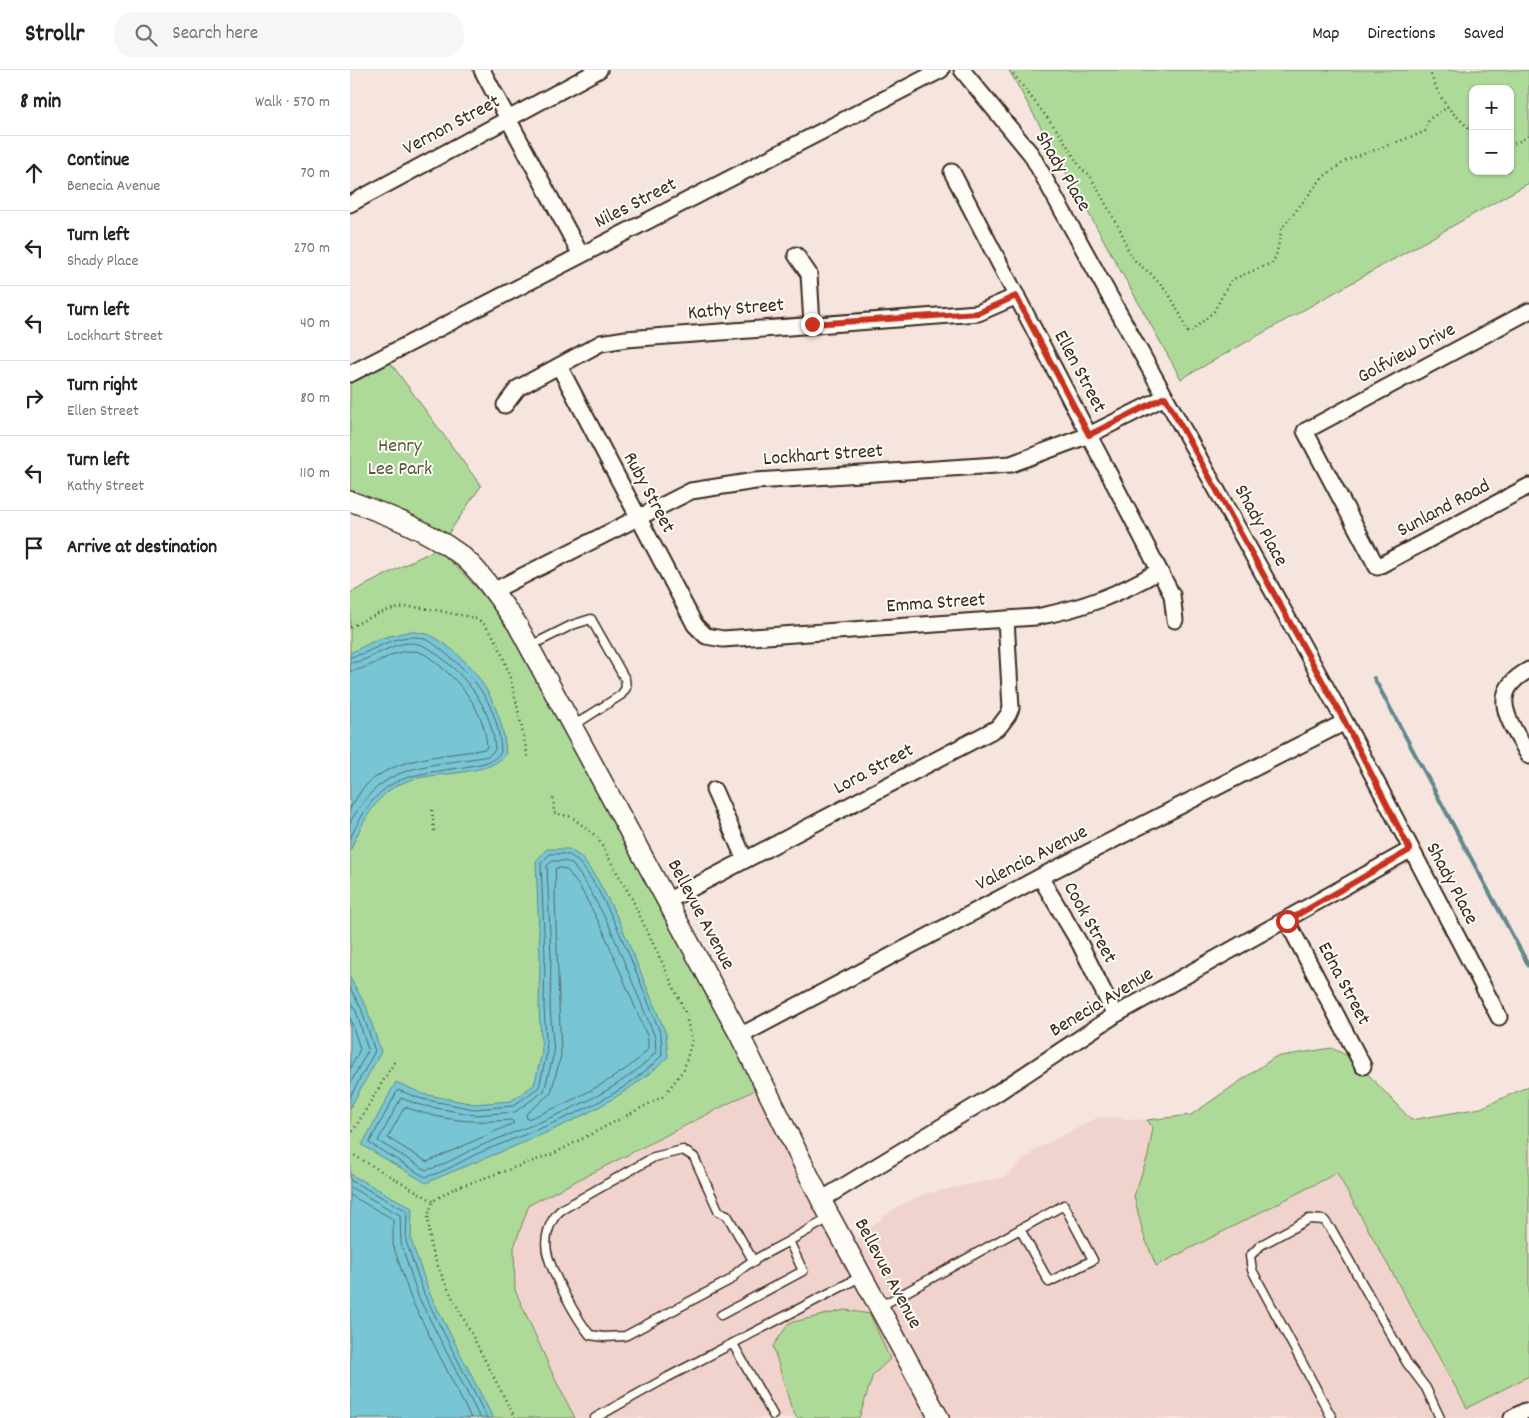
<!DOCTYPE html>
<html lang="en">
<head>
<meta charset="utf-8">
<style>
	body { margin:0; font-family:Dekko,sans-serif; background:#f6f6f6; color:#222 }
	.controls { position:absolute; right:15px; top:15px; display:grid; overflow:hidden; border-radius:10px; box-shadow:0 1px 4px #0004 }
	.controls button { width:45px; height:45px; display:grid; place-items:center; padding:0; border:0; border-bottom:1px solid #e0e0e0; background:#fff; color:#222; font:25px sans-serif }
	.stop { position:absolute; width:15px; height:15px; margin:-11px; border:4px solid #c8321e; border-radius:50%; background:#fff }
	.stop.end { background:#c8321e; border-color:#fff; box-shadow:0 1px 5px #0008 }
	.list { margin:0; padding:0; list-style:none }
	h2 { display:flex; justify-content:space-between; align-items:center; height:65px; margin:0; padding:0 20px; font-size:21px }
	h2 small { font-size:16px; font-weight:400; color:#767676 }
	.list li { display:grid; grid-template-columns:32px 1fr auto; gap:15px; align-items:center; box-sizing:border-box; height:75px; padding:0 20px; border-top:1px solid #e0e0e0 }
	.list b { display:block; font-size:19px; white-space:nowrap }
	.list p { margin:0; font-size:16px; white-space:nowrap; color:#767676 }
	.list em { font-size:16px; font-style:normal; color:#767676 }
	.icon { flex:none; width:28px; height:28px; fill:none; stroke:currentColor; stroke-width:2; stroke-linecap:round; stroke-linejoin:round }
	.map { position:relative; flex:none; width:1179px; height:1348px; overflow:hidden }
	header { display:flex; align-items:center; gap:30px; box-sizing:border-box; height:70px; padding:0 25px; background:#fff; border-bottom:1px solid #e0e0e0 }
	header strong { font-size:24px }
	nav { display:flex; gap:28px; margin-inline-start:auto; font-size:18px }
	.search { width:350px; height:45px; background:#f6f6f6; display:flex; align-items:center; gap:12px; box-sizing:border-box; padding:0 18px; border-radius:20px; color:#767676; font-size:19px }
	main { display:flex }
	aside { flex:1; background:#fff }
	.map>svg:first-child { display:block }
	.built { fill:#f1d3cd }
	.green { fill:#adda99; stroke:#74825c; fill-rule:evenodd }
	.water { fill:#78c6d5; stroke:#60888c }
	.lines { fill:none; stroke-linecap:round; stroke-linejoin:round }
	.shore { stroke:#536867; stroke-width:1 }
	.stream { stroke:#60888c; stroke-width:4 }
	.service-casing { stroke:#3b2a1e; stroke-width:11 }
	.minor-casing { stroke:#3b2a1e; stroke-width:19 }
	.tertiary-casing { stroke:#3b2a1e; stroke-width:22 }
	.path { stroke:#3b2a1e; stroke-width:2.5; stroke-dasharray:1 4; stroke-linecap:butt }
	.service { stroke:#fdfcf7; stroke-width:8 }
	.minor { stroke:#fdfcf7; stroke-width:15 }
	.tertiary { stroke:#fdfcf7; stroke-width:19 }
	.route { stroke:#c8321e; stroke-width:6 }
	.labels { text-anchor:middle; dominant-baseline:central; stroke-width:4; stroke-linejoin:round; paint-order:stroke }
	.street-label { font-size:20px; fill:#3b2a1e; stroke:#fdfcf7 }
	.park-label { font-size:20px; fill:#58563d; stroke:#fdfcf7 }
</style>
</head>
<body>
<header>
<strong>Strollr</strong>
<div class="search"><svg class="icon" aria-label="search" viewBox="0 0 24 24"><circle cx="10" cy="10" r="6"/><path d="M15 15l6 6"/></svg>Search here</div>
<nav><a>Map</a><a>Directions</a><a>Saved</a></nav>
</header>
<main>
<aside>
<h2>8 min<small>Walk · 570 m</small></h2>
<ul class="list">
<li><svg class="icon" aria-label="ahead" viewBox="0 0 24 24"><path d="M12 20V5M6 11l6-6 6 6"/></svg><div><b>Continue</b><p>Benecia Avenue</p></div><em>70 m</em></li>
<li><svg class="icon" aria-label="left" viewBox="0 0 24 24"><path d="M17 20v-9H6M10 6l-5 5 5 5"/></svg><div><b>Turn left</b><p>Shady Place</p></div><em>270 m</em></li>
<li><svg class="icon" aria-label="left" viewBox="0 0 24 24"><path d="M17 20v-9H6M10 6l-5 5 5 5"/></svg><div><b>Turn left</b><p>Lockhart Street</p></div><em>40 m</em></li>
<li><svg class="icon" aria-label="right" viewBox="0 0 24 24"><path d="M7 20v-9h11M14 6l5 5-5 5"/></svg><div><b>Turn right</b><p>Ellen Street</p></div><em>80 m</em></li>
<li><svg class="icon" aria-label="left" viewBox="0 0 24 24"><path d="M17 20v-9H6M10 6l-5 5 5 5"/></svg><div><b>Turn left</b><p>Kathy Street</p></div><em>110 m</em></li>
<li><svg class="icon" aria-label="arrive" viewBox="0 0 24 24"><path d="M6 21V4h12l-3 4 3 4H6"/></svg><div><b>Arrive at destination</b></div></li>
</ul>
</aside>
<div class="map">
<svg width="1179" height="1348" viewBox="0 0 1179 1348">
	<rect width="100%" height="100%" fill="#f6e4de"/>
	<filter id="ink" filterUnits="userSpaceOnUse"><feTurbulence type="fractalNoise" baseFrequency=".02" numOctaves="2"/><feDisplacementMap in="SourceGraphic" scale="10" xChannelSelector="R" yChannelSelector="G"/><feConvolveMatrix kernelMatrix="1 2 1 2 8 2 1 2 1" color-interpolation-filters="sRGB"/></filter>
	<g filter="url(#ink)">
		<path class="built" d="M407,1019l174,329h-72l14,-43 -100,-29 18,61 6,11h-222l-19,-37 -41,-91 -1,-43 15,-42z
			M749,1047l48,3 6,8 -5,28 -5,77 13,33 181,-93 130,235 62,-32v27l-32,15h-550l-117,-216 3,-2 23,39 40,-32 28,-13 80,-17 34,-29z"/>
		<path class="green" d="M659,0h520v113l-348,196zM1123,19h37v82h-37z
			M40,292l91,124 -35,51 -23,-15 -73,-31v-108z
			M86,479c34,28 60,59 84,97l237,443 -228,116 -15,42 1,43 41,91 19,37h-225v-825z
			M982,978l18,9 9,17 7,-2 45,48 70,-12 48,-22v290l-62,32 -130,-235 -181,93 -13,-33 -9,-37 14,-40 5,-28 -6,-8 44,-5 84,-58z
			M495,1240l25,4 20,45 -17,16 -14,43h-62l-6,-11 -18,-61 16,-23z"/>
		<path class="water" d="M61,561c7,2 17,2 23,6 42,25 70,70 72,118 -14,13 -23,13 -42,17 -20,3 -45,3 -64,12 -26,12 -39,42 -50,67v-198l28,-14z
			M197,779h22l12,8 16,22 22,41 47,114 2,23c-62,61 -164,91 -242,126l-64,-38 34,-63 27,12 51,10 37,-3 23,-16 8,-32 -3,-44 1,-52 -4,-96z
			M0,908l16,28 15,46 -31,56z
			M0,1104l62,34 -1,32 18,52 64,126h-143z"/>
		<g class="lines">
			<path class="shore" d="M0,587c18,-2 39,-20 61,-20 14,-1 24,7 34,16 33,26 54,56 56,99 -8,11 -18,11 -31,14 -64,11 -90,6 -120,73
				M0,593c20,-1 40,-21 62,-20 13,1 21,8 31,16 28,23 50,53 52,91l-7,6c-60,12 -106,4 -138,67
				M0,601c21,-1 40,-21 62,-20 12,0 19,8 27,14 25,21 46,48 48,82l-2,2c-41,8 -88,6 -120,37 -6,6 -10,16 -15,23
				M200,784c6,0 14,-1 19,1 31,14 78,145 92,180l1,20c-45,49 -121,72 -181,97 -18,8 -37,21 -56,25l-56,-34 29,-53 24,9 52,10 39,-3 26,-19 8,-34 -3,-45 1,-52 -4,-92z
				M203,791h13l7,4 14,20 22,40 46,112 1,15c-44,48 -120,70 -178,95 -17,7 -35,20 -52,23l-48,-29 23,-43 19,7 55,10 40,-3 29,-21 10,-38 -4,-45 1,-52 -4,-90z
				M206,798h7l5,3 13,18 21,39 46,110v11c-20,26 -89,59 -121,70l-1,-5 25,-21 10,-38 -6,-157z
				M0,918l11,20 14,43 -25,46
				M0,931l6,10 12,39 -18,34
				M0,948l10,31 -10,20
				M55,1037c38,14 67,16 106,13l3,3 -87,39 -39,-24z
				M0,1110l57,31 -1,30 18,53 63,124
				M0,1117l50,28 1,28 17,53 62,122
				M0,1125l43,24v26l18,54 60,119"/>
			<path class="stream" d="M1024,608l155,288"/>
			<g class="service-casing">
				<path id="service" d="M180,576l42,-21 19,-6 34,60 1,9 -5,7 -48,31
					M404,1192l-27,-47 -8,-3 -25,-55 -11,-7 -29,7 -93,53c-12,10 -18,30 -13,46 6,21 28,62 42,79l14,2 21,-1 107,-57c6,-13 43,-30 57,-38
					M529,1237l185,-102 29,55 -44,22 -29,-53
					M371,1245l82,-44 -14,-30 42,-24
					M383,1274l40,71
					M245,1348l73,-41 194,-101
					M982,1348l-80,-148 -2,-14 11,-11 48,-26 15,1 9,12 74,131 19,25 14,30"/>
			</g>
			<g class="minor-casing">
				<path id="minor" d="M132,0l99,185
					M612,0l69,84 314,568 154,295
					M602,102l220,423 3,25
					M0,134l249,-134
					M446,185l13,19 3,50
					M1179,241l-224,120 72,136 152,-81
					M209,296l136,259 11,11 17,3 313,-22c48,-9 81,-22 123,-46
					M0,304l591,-304
					M155,335l13,-17 83,-45 25,-4 352,-26 39,-17
					M143,521l198,-100 64,-10 256,-17 78,-29 76,-38
					M1179,600c-44,23 -18,53 0,86
					M364,720l31,70
					M690,807l40,67 35,71
					M317,831l332,-174 9,-12 3,-7 -5,-89
					M937,851l76,145
					M390,966l300,-159 305,-155
					M471,1130l176,-107 118,-78 295,-165
					M1162,1348l13,-7"/>
			</g>
			<g class="tertiary-casing">
				<path id="tertiary" d="M0,431c38,14 75,28 108,52 21,15 43,49 59,71l223,412 81,164 118,218"/>
			</g>
			<path class="path" d="M660,0l50,64 22,36 7,4 32,57 9,24 7,8 13,10 19,21 12,22 5,15 4,2 24,-22 17,-31 41,-17 4,-7 6,-28 41,-51 24,-17 72,-26 6,-3 4,-12 19,-12
				M1080,0c2,11 10,27 17,36 8,11 21,18 26,31
				M1160,76l19,-10
				M0,557c39,-19 51,-25 95,-15 10,3 24,3 33,8 30,17 42,104 50,137
				M82,740l2,21
				M0,1066l45,-75
				M0,1083l83,48
				M165,1348l-69,-133 -15,-35 -3,-34 5,-15 20,-12 100,-35 111,-58 20,-27 8,-29 -8,-31 -53,-112 -34,-60 -25,-20 -18,-4 -1,-17"/>
			<use href="#service" class="service"/>
			<use href="#minor" class="minor"/>
			<use href="#tertiary" class="tertiary"/>
		</g>
	</g>
	<g class="lines" filter="url(#ink)">
		<path class="route" d="M462,254l166,-11 38,-17 73,139 76,-38 180,325 65,128 -123,71"/>
	</g>
	<g class="labels">
		<g class="street-label">
			<text transform="translate(102 56) rotate(-28)">Vernon Street</text>
			<text transform="translate(712 102) rotate(59)">Shady Place</text>
			<text transform="translate(286 134) rotate(-27)">Niles Street</text>
			<text transform="translate(386 240) rotate(-5)">Kathy Street</text>
			<text transform="translate(1057 284) rotate(-28)">Golfview Drive</text>
			<text transform="translate(729 302) rotate(62)">Ellen Street</text>
			<text transform="translate(473 386) rotate(-4)">Lockhart Street</text>
			<text transform="translate(298 423) rotate(62)">Ruby Street</text>
			<text transform="translate(1094 439) rotate(-28)">Sunland Road</text>
			<text transform="translate(910 456) rotate(61)">Shady Place</text>
			<text transform="translate(586 534) rotate(-4)">Emma Street</text>
			<text transform="translate(524 700) rotate(-28)">Lora Street</text>
			<text transform="translate(682 789) rotate(-27)">Valencia Avenue</text>
			<text transform="translate(1101 814) rotate(62)">Shady Place</text>
			<text transform="translate(350 845) rotate(62)">Bellevue Avenue</text>
			<text transform="translate(739 853) rotate(61)">Cook Street</text>
			<text transform="translate(993 914) rotate(62)">Edna Street</text>
			<text transform="translate(752 933) rotate(-31)">Benecia Avenue</text>
			<text transform="translate(537 1204) rotate(62)">Bellevue Avenue</text>
		</g>
		<g class="park-label">
			<text x="50" y="377">Henry<tspan x="50" dy="23">Lee Park</tspan></text>
		</g>
	</g>
</svg>
<div class="controls">
<button>+</button>
<button>−</button>
</div>
<div class="stop" style="left:937px;top:851px"></div>
<div class="stop end" style="left:462px;top:254px"></div>
</div>
</main>
</body>
</html>
